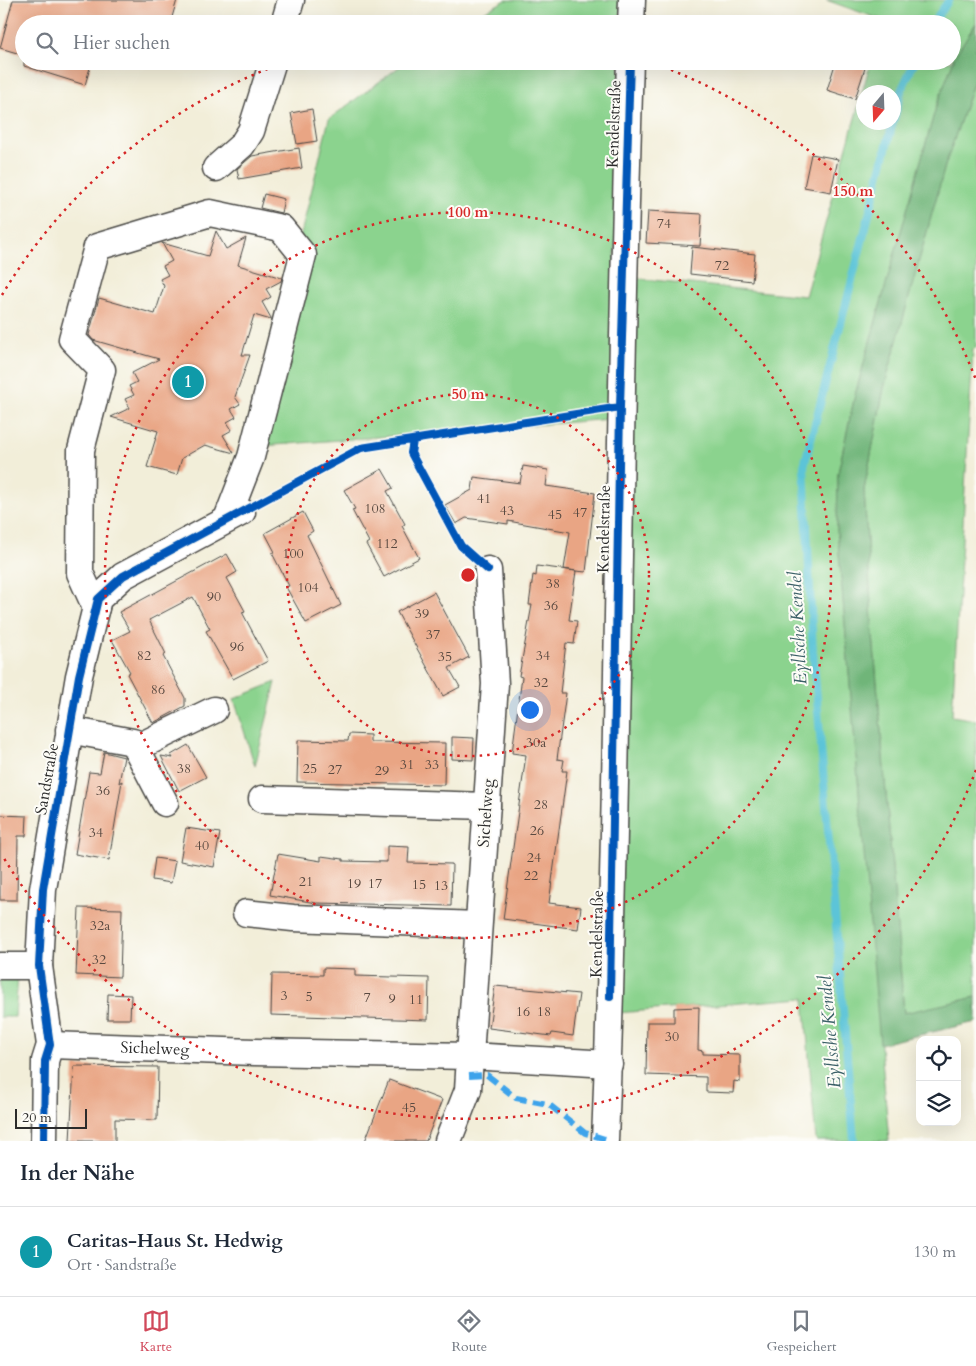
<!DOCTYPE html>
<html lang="de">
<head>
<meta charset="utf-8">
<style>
	body { margin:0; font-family:Cardo,serif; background:#f2f2f3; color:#1f2937 }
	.controls { position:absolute; right:15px; bottom:15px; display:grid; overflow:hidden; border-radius:10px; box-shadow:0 5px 20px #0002 }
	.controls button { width:45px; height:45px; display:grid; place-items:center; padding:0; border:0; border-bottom:1px solid #e0e1e3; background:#fff; color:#1f2937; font:25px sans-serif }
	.compass { position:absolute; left:856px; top:85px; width:45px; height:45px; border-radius:50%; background:#fff; box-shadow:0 5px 20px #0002; rotate:199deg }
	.scale { position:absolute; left:15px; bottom:12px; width:72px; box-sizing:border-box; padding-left:5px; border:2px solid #2b2b2b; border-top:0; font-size:14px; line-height:18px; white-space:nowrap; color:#2b2b2b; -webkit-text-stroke:4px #fdfcf7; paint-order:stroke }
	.you { position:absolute; left:529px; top:709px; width:18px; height:18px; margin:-12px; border:4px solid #fff; border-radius:50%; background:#1a73e8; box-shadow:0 0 0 8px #1a73e833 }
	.badge { display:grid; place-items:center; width:32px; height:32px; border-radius:50%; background:#d1495b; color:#fff; font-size:16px; font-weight:700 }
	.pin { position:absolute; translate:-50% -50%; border:2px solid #fff; box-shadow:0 1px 5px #0006 }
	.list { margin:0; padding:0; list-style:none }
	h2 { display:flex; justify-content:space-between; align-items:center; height:65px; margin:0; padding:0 20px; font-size:21px }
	h2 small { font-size:16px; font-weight:400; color:#747a83 }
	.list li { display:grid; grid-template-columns:32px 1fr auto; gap:15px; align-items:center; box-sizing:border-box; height:90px; padding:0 20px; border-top:1px solid #e0e1e3 }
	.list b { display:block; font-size:19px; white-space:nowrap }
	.list p { margin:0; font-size:16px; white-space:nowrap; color:#747a83 }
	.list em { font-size:16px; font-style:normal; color:#747a83 }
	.icon { flex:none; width:28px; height:28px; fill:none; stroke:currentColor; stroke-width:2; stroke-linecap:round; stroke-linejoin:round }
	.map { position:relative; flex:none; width:976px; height:1141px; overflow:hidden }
	.search { position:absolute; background:#fff; box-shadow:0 5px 20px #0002; left:15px; right:15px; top:15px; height:55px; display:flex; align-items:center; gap:12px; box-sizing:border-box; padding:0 18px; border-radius:28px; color:#747a83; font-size:19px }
	.sheet { height:155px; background:#fff }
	nav { display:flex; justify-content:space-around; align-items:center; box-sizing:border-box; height:70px; border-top:1px solid #e0e1e3; background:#fff; font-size:14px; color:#747a83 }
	nav a { display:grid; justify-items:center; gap:2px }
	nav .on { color:#d1495b }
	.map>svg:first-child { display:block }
	.green { fill:#8bd38e; stroke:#5b7f5c; fill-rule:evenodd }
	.forest { fill:#70b579; stroke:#4e7052 }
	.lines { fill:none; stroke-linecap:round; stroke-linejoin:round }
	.stream { stroke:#5bc4d8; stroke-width:8 }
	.building { fill:#e9a584 }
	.minor-casing { stroke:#494845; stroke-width:29 }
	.minor { stroke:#fff; stroke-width:26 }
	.quiet { stroke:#3ea3eb; stroke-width:6; stroke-dasharray:12 6; stroke-linecap:butt }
	.cycleway-casing { stroke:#fdfcf7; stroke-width:11 }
	.cycleway { stroke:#0057b8; stroke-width:8 }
	.ring { fill:none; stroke:#d62828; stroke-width:2.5; stroke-dasharray:2.5 5 }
	.labels { text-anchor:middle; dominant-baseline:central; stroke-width:4; stroke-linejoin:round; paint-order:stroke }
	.number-label { font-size:14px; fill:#5a4a41 }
	.street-label { font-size:16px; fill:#2b2b2b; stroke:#fdfcf7 }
	.water-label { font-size:18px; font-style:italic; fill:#3c6168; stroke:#fdfcf7 }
	.centre { fill:#d62828; stroke:#fdfcf7; stroke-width:2.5 }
	.ring-label { font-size:15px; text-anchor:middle; font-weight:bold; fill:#d62828; stroke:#fdfcf7; stroke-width:4; stroke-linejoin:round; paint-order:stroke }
</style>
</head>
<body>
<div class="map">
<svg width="976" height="1141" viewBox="0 0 976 1141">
	<rect width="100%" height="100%" fill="#fdfcf7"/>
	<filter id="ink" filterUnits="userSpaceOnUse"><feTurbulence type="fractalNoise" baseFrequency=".02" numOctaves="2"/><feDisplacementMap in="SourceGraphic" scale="10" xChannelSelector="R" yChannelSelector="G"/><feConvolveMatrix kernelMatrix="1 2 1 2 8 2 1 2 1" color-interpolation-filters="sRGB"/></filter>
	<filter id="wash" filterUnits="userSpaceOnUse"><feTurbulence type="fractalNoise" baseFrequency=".0096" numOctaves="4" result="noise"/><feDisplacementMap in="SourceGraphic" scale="20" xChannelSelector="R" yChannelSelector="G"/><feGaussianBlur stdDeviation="1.12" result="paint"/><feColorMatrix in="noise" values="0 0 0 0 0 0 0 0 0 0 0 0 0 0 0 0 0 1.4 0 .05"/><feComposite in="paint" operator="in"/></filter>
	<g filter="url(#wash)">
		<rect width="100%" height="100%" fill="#f2eed9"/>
		<path class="green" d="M506,0h115l-1,24h-158z
			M826,0h150v23l-20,31 -20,53 -81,288 -17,78 -1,56 52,612h-73l-12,-143 -187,15 17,-735 171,18 66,-235h81v-37h-67v-3zM864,92h30v30h-30z
			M407,61h213l-9,358 -362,28 80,-328z
			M976,75v273l-3,1 -21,367 24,4v277l-72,17 -32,-392 -8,-132 20,-102 61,-222z
			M276,682l-21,84 -21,-67z
			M0,975h18l-3,42h-15z"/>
		<path class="forest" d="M976,23v52l-31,91 -61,222 -20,102 8,132 32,391 72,-16v25l-96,22 -43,-515 1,-56 17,-78 81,-288 20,-53z"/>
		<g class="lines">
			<path class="stream" d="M932,24l17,-24
				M894,119l7,-28 14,-30
				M854,1141l-41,-490 -9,-185 89,-344"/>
		</g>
		<g id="blocks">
			<path class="building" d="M13,0h164l-7,24h-146v31l-24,-7z
				M24,61h68l-7,24 -61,-19z
				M836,61h19l11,4 -11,34 -28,-9z
				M312,109l5,32 -20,3 -6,-31z
				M299,148l3,20 -63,11 -2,-10 15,-13z
				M811,154l27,5 -7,33 -27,-5z
				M264,194l20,5 -3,14 -21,-5z
				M648,211l54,3 -2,32 -54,-3z
				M216,231l10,18 20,-11 -8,27 44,13 -1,3 -15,8 5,8 -9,5 9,16v2l-17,-5 -12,40h8l-15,42 5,7 -9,5 5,8 -9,5 5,8 -9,5 11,18 -29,-8 -23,13 -5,17 -30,-8 11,-36 -47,-14 19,-9 -5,-9 9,-4 -5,-9 8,-4 -5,-9 27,-14 -66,-19 -4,-5 10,-37 56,16 9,-28 -4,-7 8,-4 -5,-9 9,-5 -10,-18 46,13z
				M692,247l63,7 -3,27 -62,-7z
				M523,466l25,4 -2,16 49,7 -9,79 -10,-1 -7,49 8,1 -3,23 -8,-1 -6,50h6l-9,66 7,1 -2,11h5l-18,132 32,4 -3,22 -75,-10 23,-164 -14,-2 10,-76 -3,-1 13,-71h-3l4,-30 3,1 1,-10 39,5 -12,-2 6,-37 -62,-11v3l-42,-6 -10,6 -11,-19 27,-15 2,-13 46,6z
				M382,469l11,19 -6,3 18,33 -3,2 17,32 -35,19 -18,-33 3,-2 -17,-32 3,-1 -11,-19z
				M303,512l10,19 -6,4 34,70 -35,18 -20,-36 3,-1 -17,-33 3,-1 -10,-19z
				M227,554l10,18 -10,6 18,33 -3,1 26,49 -35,18 -27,-48 4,-2 -17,-32 -44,23 17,34 -3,2 22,42v8l-32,17 -26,-49 3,-2 -18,-32 18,-9 -11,-19z
				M434,592l35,65 -20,11 11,19 -17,9 -46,-84z
				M349,734l21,1v7l75,1 -1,42 -147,-3 1,-42 50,1z
				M452,737l22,1 -1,22 -21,-1z
				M188,745l18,32 -27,14 -18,-35 12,2 -2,-3z
				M104,752l20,5 -5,26 3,-2 -13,79 -34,-6 14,-82 11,1z
				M0,815l27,1 -1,20h-8l-1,64h-17z
				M186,828l34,5 -6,34 -34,-6z
				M387,846l22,1 -1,16 44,1 -1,42 -135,-3 -46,-8 8,-41 43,7v-5l22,3v2l44,1z
				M155,858l20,3 -4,22 -19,-3z
				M79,908l43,1 -2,68 -44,-2z
				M323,968l32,1v7l74,2 -1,42 -157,-5 1,-41 51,1z
				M495,986l84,8 -6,42 -21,-3 -1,3 -62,-8z
				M108,994l23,1 -1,24h-23z
				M699,1007l-1,43 5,1v3l37,1v27l-6,-1 -1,12 -27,-1v-15l-60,-2 1,-53h27v-14z
				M74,1066l84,1 -1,53 -42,-1v22h-45z
				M389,1080l53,20 -16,41h-61z"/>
		</g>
	</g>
	<g filter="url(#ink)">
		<use href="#blocks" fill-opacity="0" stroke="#494845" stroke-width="1"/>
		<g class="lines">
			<g class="minor-casing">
				<g id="minor">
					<path d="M284,24l7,-24"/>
					<path d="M631,24l1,-24"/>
					<path d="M216,168l26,-23 9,-14 22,-70"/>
					<path d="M488,570l7,114 -25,372 139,8"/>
					<path d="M96,608l-16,-35 1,-123 21,-80 -30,-31 25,-92 113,-34 71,15 22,27 -52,202 -24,62"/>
					<path d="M69,730l64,12 32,61"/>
					<path d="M136,748l78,-38"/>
					<path d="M262,799l225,7"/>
					<path d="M246,913l47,5 185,7"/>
					<path d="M0,966h39"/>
					<path id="s1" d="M50,1045l204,7 216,4 -2,34 -20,51"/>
					<path d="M44,1141l1,-80 5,-16 -11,-79 4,-77 36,-213 19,-77 25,-23 119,-64"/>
					<path d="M605,1141c14,-360 13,-720 25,-1080"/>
				</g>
			</g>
			<use href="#minor" class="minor"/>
			<path class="quiet" d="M469,1076l18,-1 29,23 32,6 37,29 20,6"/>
			<g class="cycleway-casing">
				<path id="cycleway" d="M413,441l-2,12 50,93 27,24
					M610,997l10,-590 10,-346
					M44,1141l1,-80 5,-16 -11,-79 4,-77 36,-213 19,-77 25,-23 238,-128 259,-41"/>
			</g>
			<use href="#cycleway" class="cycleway"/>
		</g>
	</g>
	<g class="ring">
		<circle cx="468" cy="575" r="181"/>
		<circle cx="468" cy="575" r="363"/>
		<path d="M976 770A544 544 0 0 1 2 855M2 295A544 544 0 0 1 286 62M650 62A544 544 0 0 1 976 380"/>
	</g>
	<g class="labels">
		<g class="number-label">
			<text x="664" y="223">74</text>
			<text x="722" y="265">72</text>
			<text x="484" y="498">41</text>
			<text x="375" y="508">108</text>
			<text x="507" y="510">43</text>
			<text x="580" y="512">47</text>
			<text x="555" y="514">45</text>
			<text x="387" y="543">112</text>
			<text x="293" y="553">100</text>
			<text x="553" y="583">38</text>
			<text x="308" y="587">104</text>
			<text x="214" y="596">90</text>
			<text x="551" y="605">36</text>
			<text x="422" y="613">39</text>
			<text x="433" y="634">37</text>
			<text x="237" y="646">96</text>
			<text x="144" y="655">82</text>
			<text x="543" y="655">34</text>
			<text x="445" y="656">35</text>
			<text x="541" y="682">32</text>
			<text x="158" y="689">86</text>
			<text x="536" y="742">30a</text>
			<text x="407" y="764">31</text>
			<text x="432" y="764">33</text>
			<text x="184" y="768">38</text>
			<text x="310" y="768">25</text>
			<text x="335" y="769">27</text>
			<text x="382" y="770">29</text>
			<text x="103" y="790">36</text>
			<text x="541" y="804">28</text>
			<text x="537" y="830">26</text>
			<text x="96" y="832">34</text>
			<text x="202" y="845">40</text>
			<text x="534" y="857">24</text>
			<text x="531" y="875">22</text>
			<text x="306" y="881">21</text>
			<text x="354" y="883">19</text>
			<text x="375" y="883">17</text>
			<text x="419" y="884">15</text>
			<text x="441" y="885">13</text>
			<text x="100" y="925">32a</text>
			<text x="99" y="959">32</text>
			<text x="284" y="995">3</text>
			<text x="309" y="996">5</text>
			<text x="367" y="997">7</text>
			<text x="392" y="998">9</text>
			<text x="416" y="999">11</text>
			<text x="523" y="1011">16</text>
			<text x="544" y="1011">18</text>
			<text x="672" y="1036">30</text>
			<text x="409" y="1107">45</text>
		</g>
		<g class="street-label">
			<text transform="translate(614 124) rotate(-88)">Kendelstraße</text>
			<text transform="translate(604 529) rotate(-89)">Kendelstraße</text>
			<text transform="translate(47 779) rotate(-80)">Sandstraße</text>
			<text transform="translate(486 813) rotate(-86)">Sichelweg</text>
			<text transform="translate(597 934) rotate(-89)">Kendelstraße</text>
			<text stroke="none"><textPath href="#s1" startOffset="105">Sichelweg</textPath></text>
		</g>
		<g class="water-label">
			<text transform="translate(798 628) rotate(-93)">Eyllsche Kendel</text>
			<text transform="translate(830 1032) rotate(-95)">Eyllsche Kendel</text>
		</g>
	</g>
	<circle cx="468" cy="575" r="8" class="centre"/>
	<g class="ring-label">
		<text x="853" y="196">150 m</text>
		<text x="468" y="217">100 m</text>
		<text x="468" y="399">50 m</text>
	</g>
</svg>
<div class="controls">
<button><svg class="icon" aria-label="locate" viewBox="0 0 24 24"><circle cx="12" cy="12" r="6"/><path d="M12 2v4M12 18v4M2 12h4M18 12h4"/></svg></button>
<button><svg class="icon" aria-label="layers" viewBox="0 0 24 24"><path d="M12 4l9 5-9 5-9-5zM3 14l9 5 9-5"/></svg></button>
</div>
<svg class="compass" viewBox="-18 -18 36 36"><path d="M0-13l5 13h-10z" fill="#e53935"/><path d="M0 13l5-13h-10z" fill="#747a83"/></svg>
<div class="scale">20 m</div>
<div class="you"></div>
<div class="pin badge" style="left:188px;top:382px;background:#0f9aa8">1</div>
<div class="search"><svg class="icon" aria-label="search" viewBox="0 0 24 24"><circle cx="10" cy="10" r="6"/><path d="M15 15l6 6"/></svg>Hier suchen</div>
</div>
<section class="sheet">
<h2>In der Nähe<small></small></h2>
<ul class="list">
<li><span class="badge" style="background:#0f9aa8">1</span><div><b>Caritas-Haus St. Hedwig</b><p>Ort · Sandstraße</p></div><em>130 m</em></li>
</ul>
</section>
<nav>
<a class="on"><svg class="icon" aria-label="map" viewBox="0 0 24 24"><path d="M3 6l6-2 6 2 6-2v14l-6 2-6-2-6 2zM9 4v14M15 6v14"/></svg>Karte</a>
<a><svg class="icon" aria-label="directions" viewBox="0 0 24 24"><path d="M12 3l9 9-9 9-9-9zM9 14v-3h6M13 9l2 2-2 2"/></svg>Route</a>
<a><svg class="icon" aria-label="saved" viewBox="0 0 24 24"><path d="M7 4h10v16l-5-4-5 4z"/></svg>Gespeichert</a>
</nav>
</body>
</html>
